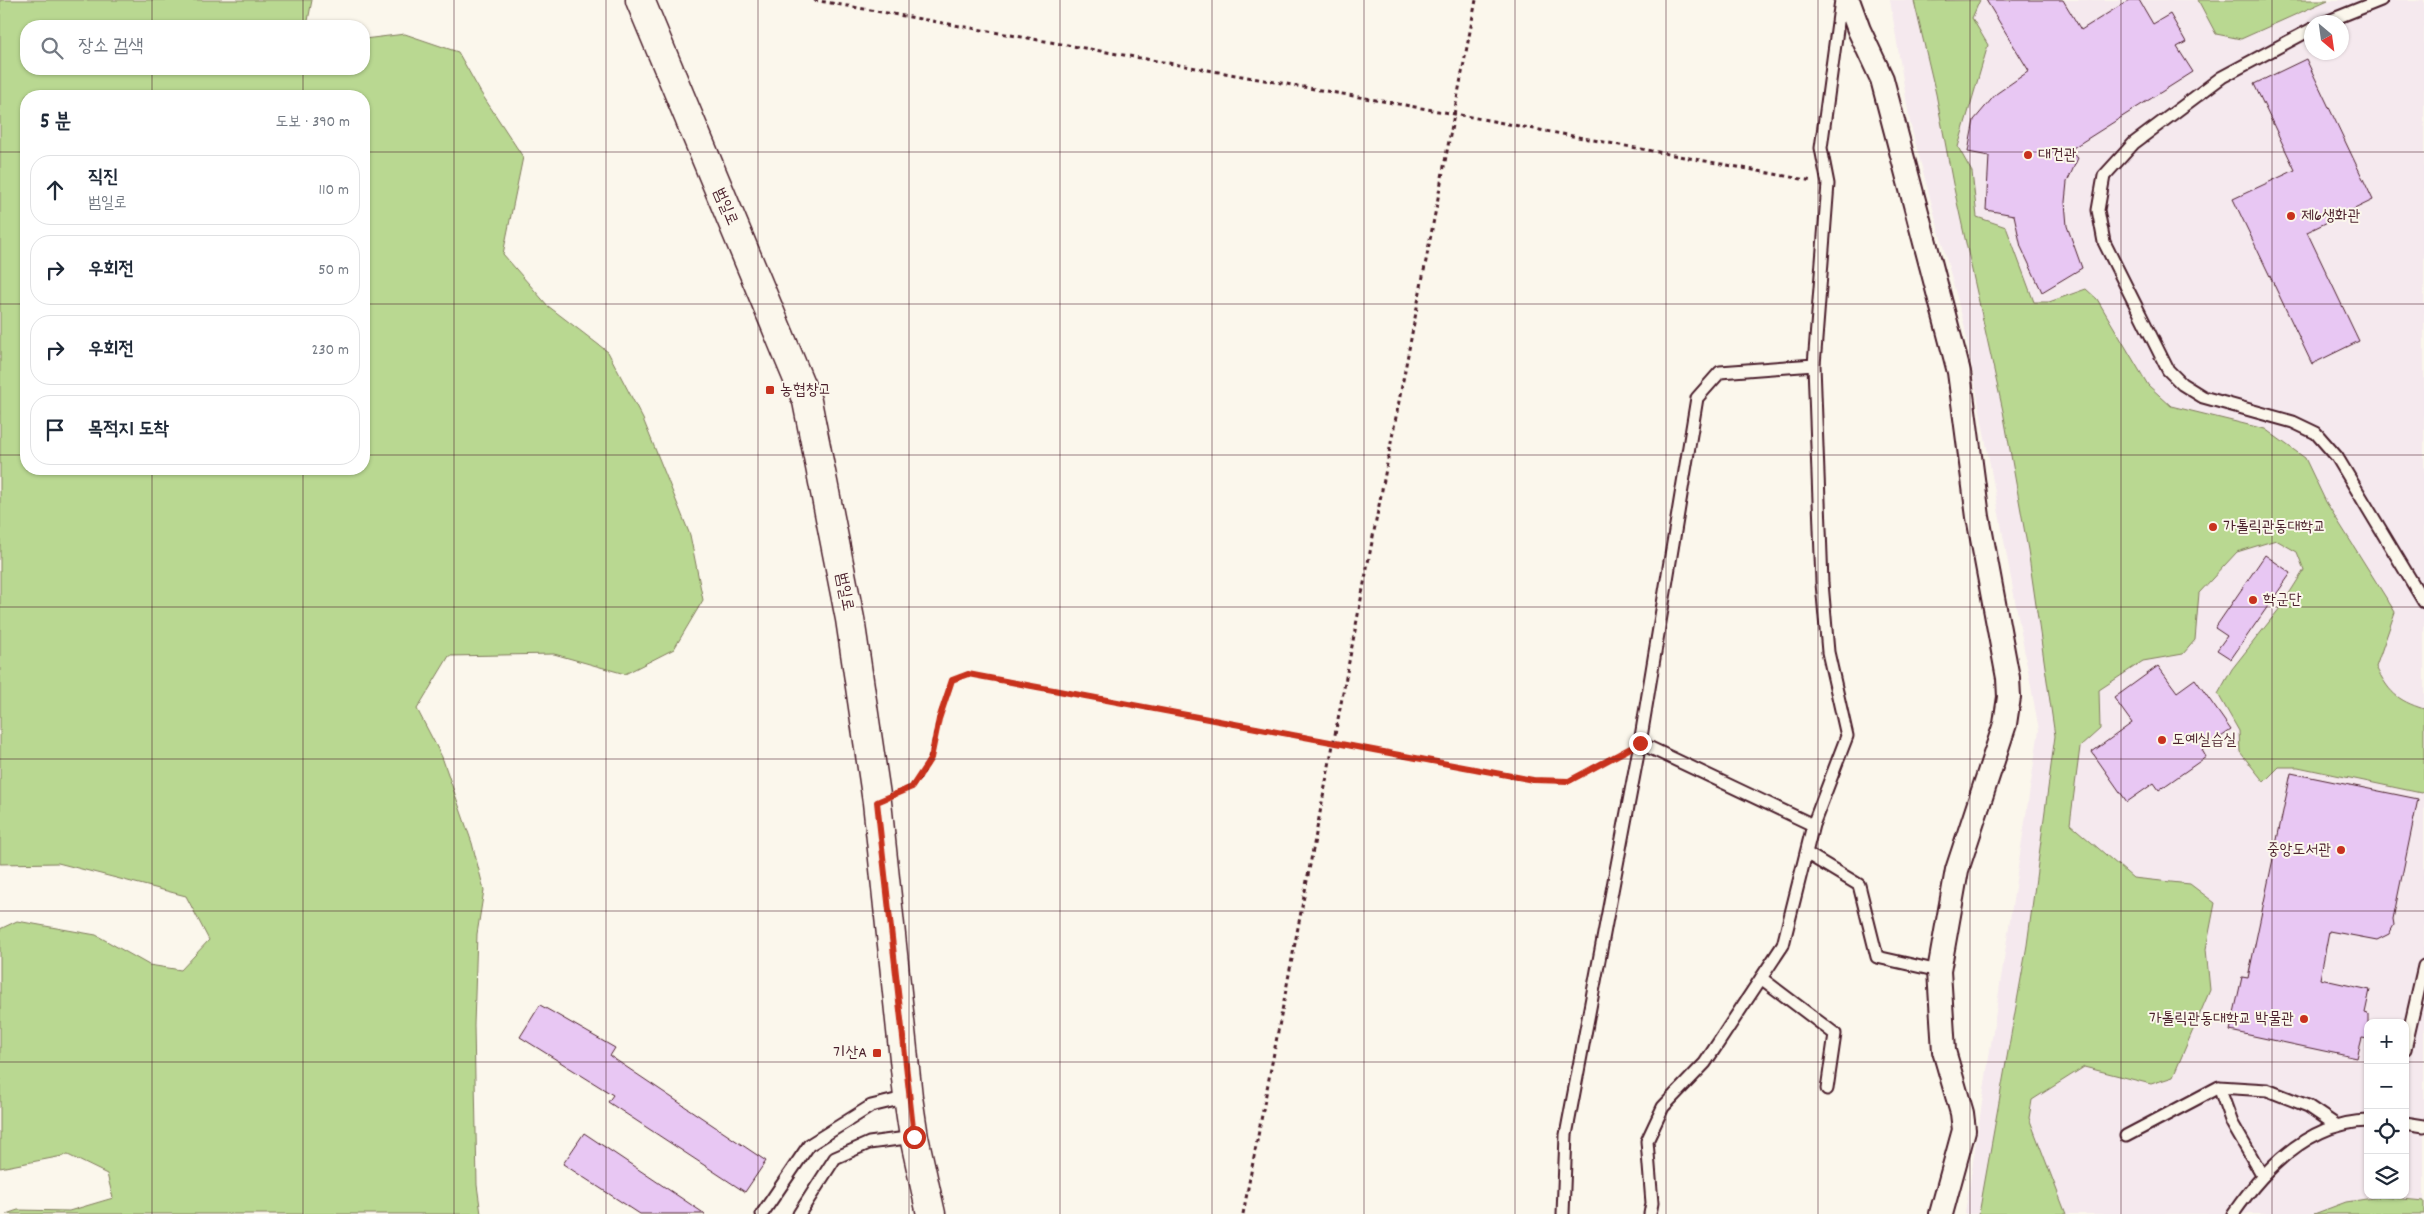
<!DOCTYPE html>
<html lang="ko">
<head>
<meta charset="utf-8">
<style>
	body { margin:0; font-family:Dekko,"Poor Story",sans-serif; background:#f6f6f7; color:#1f2937 }
	.controls { position:absolute; right:15px; bottom:15px; display:grid; overflow:hidden; border-radius:10px; box-shadow:0 1px 4px #0004 }
	.controls button { width:45px; height:45px; display:grid; place-items:center; padding:0; border:0; border-bottom:1px solid #e0e1e3; background:#fff; color:#1f2937; font:25px sans-serif }
	.compass { position:absolute; left:2304px; top:15px; width:45px; height:45px; border-radius:50%; background:#fff; box-shadow:0 1px 4px #0004; rotate:151deg }
	.stop { position:absolute; width:15px; height:15px; margin:-11px; border:4px solid #c8321e; border-radius:50%; background:#fff }
	.stop.end { background:#c8321e; border-color:#fff; box-shadow:0 1px 5px #0008 }
	.list { margin:0; padding:0; list-style:none }
	h2 { display:flex; justify-content:space-between; align-items:center; height:65px; margin:0; padding:0 20px; font-size:21px }
	h2 small { font-size:16px; font-weight:400; color:#747a83 }
	.list li { display:grid; grid-template-columns:32px 1fr auto; gap:15px; align-items:center; box-sizing:border-box; height:70px; margin:0 10px 10px; padding:0 10px; border:1px solid #e0e1e3; border-radius:20px }
	.list b { display:block; font-size:19px; white-space:nowrap }
	.list p { margin:0; font-size:16px; white-space:nowrap; color:#747a83 }
	.list em { font-size:16px; font-style:normal; color:#747a83 }
	.icon { flex:none; width:28px; height:28px; fill:none; stroke:currentColor; stroke-width:2; stroke-linecap:round; stroke-linejoin:round }
	.map { position:relative; flex:none; width:2424px; height:1214px; overflow:hidden }
	.search { position:absolute; background:#fff; box-shadow:0 1px 4px #0004; left:20px; top:20px; width:350px; height:55px; display:flex; align-items:center; gap:12px; box-sizing:border-box; padding:0 18px; border-radius:20px; color:#747a83; font-size:19px }
	.panel { position:absolute; background:#fff; box-shadow:0 1px 4px #0004; left:20px; top:90px; width:350px; height:385px; border-radius:20px }
	.map>svg:first-child { display:block }
	.built { fill:#f5e9ee; fill-rule:evenodd }
	.green { fill:#b9d891; stroke:#827c5e; fill-rule:evenodd }
	.building { fill:#e8c7f3; stroke:#4a1f2b }
	.lines { fill:none; stroke-linecap:round; stroke-linejoin:round }
	.lane-casing { stroke:#4a1f2b; stroke-width:15 }
	.street-casing { stroke:#4a1f2b; stroke-width:26 }
	.secondary-casing { stroke:#4a1f2b; stroke-width:31 }
	.path { stroke:#4a1f2b; stroke-width:3; stroke-dasharray:4 4; stroke-linecap:butt }
	.lane { stroke:#fbf7ec; stroke-width:11 }
	.street { stroke:#fbf7ec; stroke-width:22 }
	.secondary { stroke:#fbf7ec; stroke-width:28 }
	.route { stroke:#c8321e; stroke-width:6 }
	.grid { fill:none; stroke:#4a1f2b; stroke-width:1; stroke-opacity:0.55 }
	.poi-dot { fill:#c8321e; stroke:#fbf7ec; stroke-width:2 }
	.labels { text-anchor:middle; dominant-baseline:central; stroke-width:4; stroke-linejoin:round; paint-order:stroke }
	.poi-label { font-size:16px; fill:#4a1f2b; stroke:#fbf7ec; text-anchor:start }
	.street-label { font-size:16px; fill:#4a1f2b; stroke:#fbf7ec }
</style>
</head>
<body>
<div class="map">
<svg width="2424" height="1214" viewBox="0 0 2424 1214">
	<rect width="100%" height="100%" fill="#fbf7ec"/>
	<filter id="ink" filterUnits="userSpaceOnUse"><feTurbulence type="fractalNoise" baseFrequency=".02" numOctaves="2"/><feDisplacementMap in="SourceGraphic" scale="10" xChannelSelector="R" yChannelSelector="G"/><feConvolveMatrix kernelMatrix="1 2 1 2 8 2 1 2 1" color-interpolation-filters="sRGB"/></filter>
	<g filter="url(#ink)">
		<path class="built" d="M1890,0h534v1214h-459l74,-484 -75,-406 -54,-201zM2312,22h30v30h-30zM2368,1023h37v172h-37z"/>
		<path class="green" d="M0,0h312l-5,26h-281v43h338v-30l41,-5 53,18 23,41 42,64 -20,97 45,52 60,46 35,67 47,116 13,65 -29,49 -49,25 -71,-20 -105,2 -32,53 25,48 30,86 12,47 -7,44 -3,91 3,160 4,29h-475l12,-4 51,1 44,-13 -6,-24 -39,-19 -68,13v-239l17,-8 79,14 53,30 32,5 28,-30 -23,-44 -128,-33 -58,1zM26,96h338v373h-338z
			M1980,0l-8,18 16,27 -30,102 14,25 5,45 29,10 28,75h15l37,-13 11,10 51,86 23,21 94,23 40,29 21,44 69,110 -19,55c13,25 20,33 48,42v82l-3,2 -123,-26h-19l-15,15 -24,-30 -1,-21 -21,-37 14,-25 48,-61 24,-38 -7,-18 -21,-12 -39,12 -38,41 -4,47 -12,14 -40,7 -44,29 1,39 -20,18 -10,77 63,54 57,6 25,19 -9,46 4,41 -37,87 -22,7 -67,-17 -52,33 -3,18 37,96h-87l48,-269 28,-209 -27,-186 -25,-139 -50,-227 -17,-90 -22,-93z
			M2198,0h130l-87,39 -25,-5z
			M2380,1197l44,4v13h-110l32,-12z"/>
		<path class="building" d="M1986,0h77l18,30 48,-30h10l14,24 17,-10 16,28 -9,5 16,25 -125,79 10,7 -11,24 -2,20 2,24 15,42 -40,24 -21,-45 -7,-32 -28,-5 3,-54 -21,-4 6,-32 22,-26 33,-23z
			M2306,59l67,141 -66,32 52,109 -47,23 -79,-165 62,-29 -41,-86z
			M2265,555l26,18 -60,86 -14,-9 10,-14 -12,-8z
			M2158,666l19,26 18,-13 36,51 -29,20 4,7 -47,33 -5,-7 -27,19 -35,-50 40,-29 -18,-25z
			M2291,773l127,26 -25,120 1,6 -5,9 -12,6 -48,-9 -9,48 50,11 -5,23 3,1v25l-6,-1 -5,20 -127,-27 12,-54 6,1z
			M540,1005l75,43 -5,8 156,105 -21,31 -137,-90 5,-7 -93,-58z
			M584,1133l121,81h-65l-77,-50z"/>
		<g class="lines">
			<g class="lane-casing">
				<path id="lane" d="M2326,22l55,-22
					M2312,29l-90,48 -88,66 -30,33 -6,34 6,32 64,128 14,14 21,13 90,25 23,11 21,24 87,145
					M1640,743l173,82
					M1806,853l53,32 18,72 62,14
					M1761,978l74,56 -8,55
					M2405,1049l19,-83
					M2405,1123l19,3
					M2126,1136l93,-49
					M2262,1175l-30,-52 -13,-36 48,3 41,16 28,19
					M762,1214l47,-69 62,-39 37,-9
					M799,1214l36,-56 34,-15 45,-6
					M1563,1214l3,-79 74,-392 57,-345 23,-26 94,-7 14,-181 -7,-36 20,-148
					M1650,1214l2,-11 -5,-62 16,-34 42,-44 78,-118 30,-120 34,-89 -19,-84 -6,-69 -8,-218
					M2233,1214c31,-45 76,-92 135,-93"/>
			</g>
			<g class="street-casing">
				<path id="street" d="M1848,0l11,30 23,49 77,293 19,145 30,161 1,19 -4,27 -48,146 -18,101 5,80 18,62 2,17 -23,84"/>
			</g>
			<g class="secondary-casing">
				<path id="secondary" d="M640,0l167,401 43,218 27,183 31,295 6,40 17,77"/>
			</g>
			<path class="path" d="M814,0l641,114 357,67
				M898,793c35,-14 32,-45 41,-75 4,-13 9,-25 13,-38l16,-6 565,106 36,1 53,-29
				M1243,1214l233,-1214"/>
			<use href="#lane" class="lane"/>
			<use href="#street" class="street"/>
			<use href="#secondary" class="secondary"/>
		</g>
	</g>
	<g class="lines" filter="url(#ink)">
		<path class="route" d="M914,1137l-37,-335 35,-15 19,-29 8,-39 13,-39 16,-6 565,106 36,1 71,-38"/>
	</g>
	<path class="grid" d="M152,0v26M303,0v26M454,0v1214M606,0v1214M758,0v1214M909,0v1214M1060,0v1214M1212,0v1214M1364,0v1214M1515,0v1214M1666,0v1214M1818,0v1214M1970,0v1214M2121,0v1214M2272,0v1214M152,69v27M303,69v27M0,152h26M364,152h2060M0,304h26M364,304h2060M0,455h26M364,455h2060M152,469v745M303,469v745M0,607h2424M0,759h2424M0,911h2424M0,1062h2368M2405,1062h19"/>
	<g class="poi-dot">
		<circle cx="2028" cy="155" r="5"/>
		<circle cx="2291" cy="216" r="5"/>
		<rect x="765" y="385" width="10" height="10" rx="2.5"/>
		<circle cx="2213" cy="527" r="5"/>
		<circle cx="2253" cy="600" r="5"/>
		<circle cx="2162" cy="740" r="5"/>
		<circle cx="2341" cy="850" r="5"/>
		<circle cx="2304" cy="1019" r="5"/>
		<rect x="872" y="1048" width="10" height="10" rx="2.5"/>
	</g>
	<g class="labels">
		<g class="poi-label">
			<text x="2038" y="155">대건관</text>
			<text x="2301" y="216">제6생화관</text>
			<text x="780" y="390">농협창고</text>
			<text x="2223" y="527">가톨릭관동대학교</text>
			<text x="2263" y="600">학군단</text>
			<text x="2172" y="740">도예실습실</text>
			<text x="2331" y="850" text-anchor="end">중앙도서관</text>
			<text x="2294" y="1019" text-anchor="end">가톨릭관동대학교 박물관</text>
			<text x="867" y="1053" text-anchor="end">기산A</text>
		</g>
		<g class="street-label">
			<text transform="translate(725 207) rotate(67)">범일로</text>
			<text transform="translate(844 592) rotate(79)">범일로</text>
		</g>
	</g>
</svg>
<div class="controls">
<button>+</button>
<button>−</button>
<button><svg class="icon" aria-label="locate" viewBox="0 0 24 24"><circle cx="12" cy="12" r="6"/><path d="M12 2v4M12 18v4M2 12h4M18 12h4"/></svg></button>
<button><svg class="icon" aria-label="layers" viewBox="0 0 24 24"><path d="M12 4l9 5-9 5-9-5zM3 14l9 5 9-5"/></svg></button>
</div>
<svg class="compass" viewBox="-18 -18 36 36"><path d="M0-13l5 13h-10z" fill="#e53935"/><path d="M0 13l5-13h-10z" fill="#747a83"/></svg>
<div class="stop" style="left:914px;top:1137px"></div>
<div class="stop end" style="left:1640px;top:743px"></div>
<div class="search"><svg class="icon" aria-label="search" viewBox="0 0 24 24"><circle cx="10" cy="10" r="6"/><path d="M15 15l6 6"/></svg>장소 검색</div>
<section class="panel">
<h2>5 분<small>도보 · 390 m</small></h2>
<ul class="list">
<li><svg class="icon" aria-label="ahead" viewBox="0 0 24 24"><path d="M12 20V5M6 11l6-6 6 6"/></svg><div><b>직진</b><p>범일로</p></div><em>110 m</em></li>
<li><svg class="icon" aria-label="right" viewBox="0 0 24 24"><path d="M7 20v-9h11M14 6l5 5-5 5"/></svg><div><b>우회전</b></div><em>50 m</em></li>
<li><svg class="icon" aria-label="right" viewBox="0 0 24 24"><path d="M7 20v-9h11M14 6l5 5-5 5"/></svg><div><b>우회전</b></div><em>230 m</em></li>
<li><svg class="icon" aria-label="arrive" viewBox="0 0 24 24"><path d="M6 21V4h12l-3 4 3 4H6"/></svg><div><b>목적지 도착</b></div></li>
</ul>
</section>
</div>
</body>
</html>
